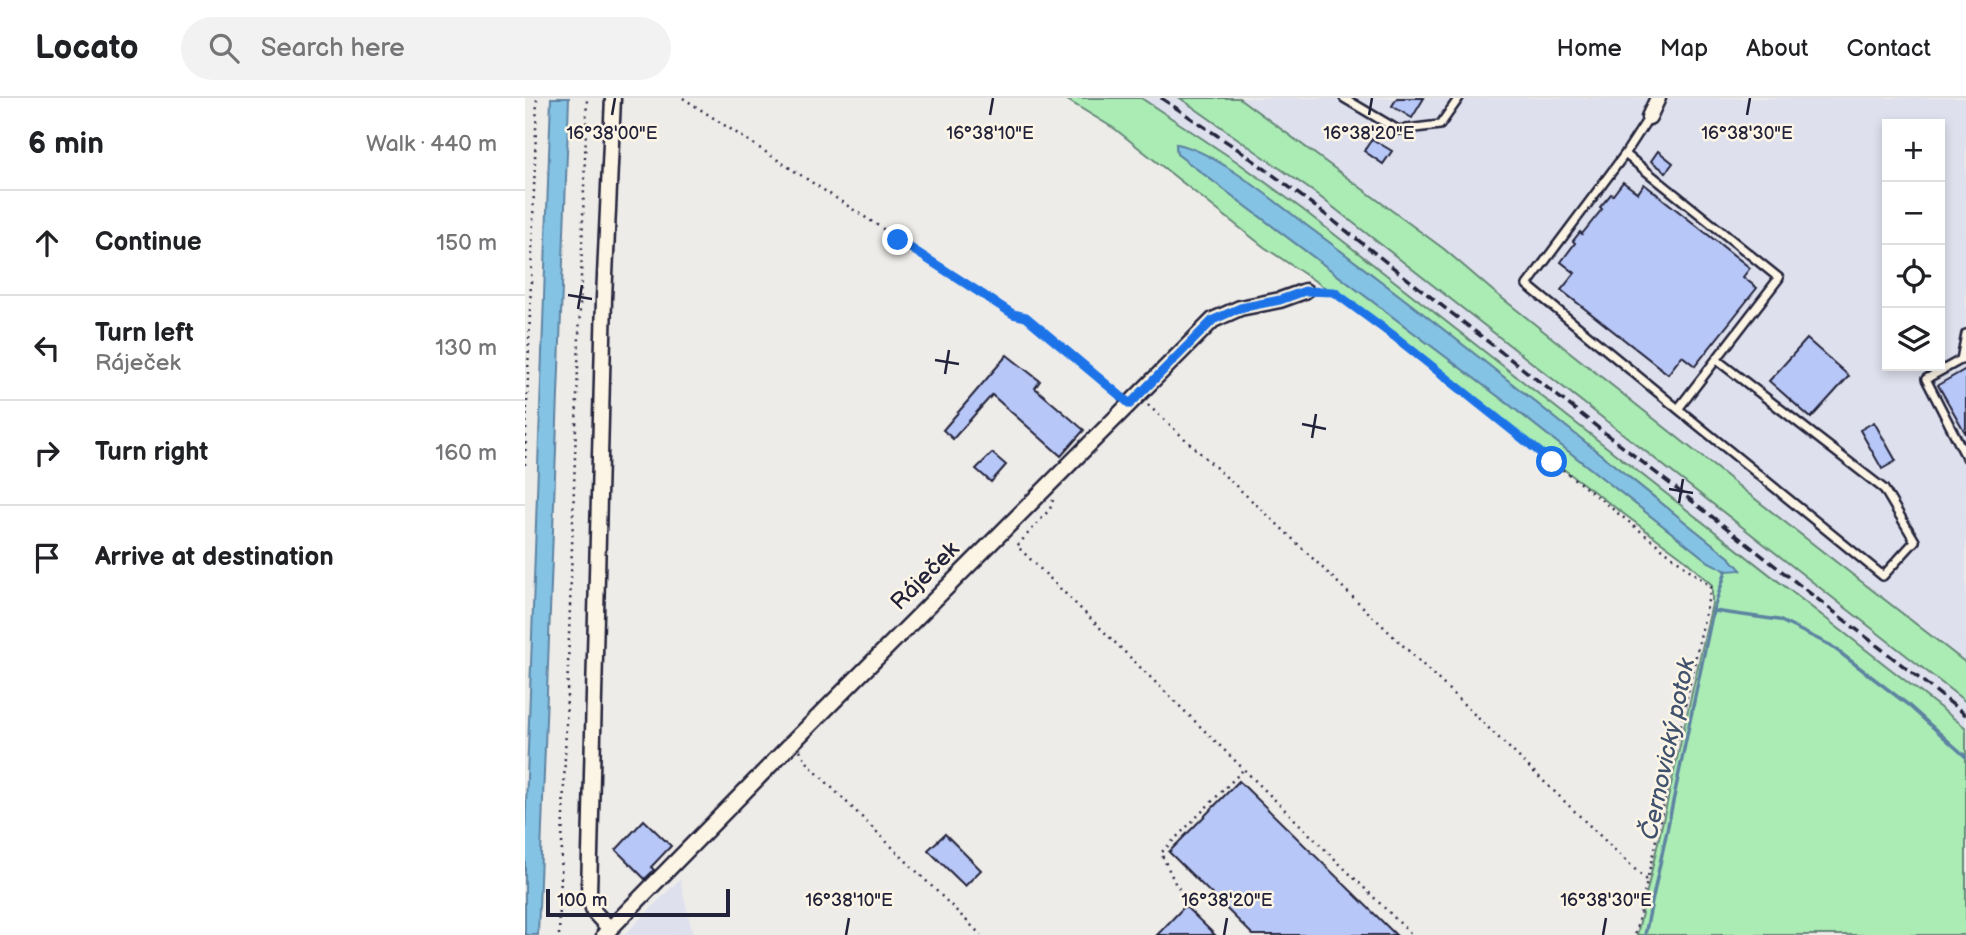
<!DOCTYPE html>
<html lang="en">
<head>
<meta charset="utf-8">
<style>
	body { margin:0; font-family:"Balsamiq Sans",sans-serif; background:#f2f2f2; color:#202124 }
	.controls { position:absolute; right:21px; top:21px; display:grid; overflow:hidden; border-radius:0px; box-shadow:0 4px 10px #0003 }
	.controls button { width:63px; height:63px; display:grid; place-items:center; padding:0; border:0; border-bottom:2px solid #e0e0e0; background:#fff; color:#202124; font:35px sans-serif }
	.scale { position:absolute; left:21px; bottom:18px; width:184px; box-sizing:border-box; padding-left:7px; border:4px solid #22223b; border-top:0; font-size:19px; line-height:24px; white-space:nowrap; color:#22223b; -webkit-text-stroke:5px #fcf5e5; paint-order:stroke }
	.stop { position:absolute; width:21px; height:21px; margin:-16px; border:5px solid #1a73e8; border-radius:50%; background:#fff }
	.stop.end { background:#1a73e8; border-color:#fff; box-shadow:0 2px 7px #0008 }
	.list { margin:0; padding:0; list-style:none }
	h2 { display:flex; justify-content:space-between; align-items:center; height:91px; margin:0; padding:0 28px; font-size:30px }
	h2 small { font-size:23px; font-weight:400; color:#757577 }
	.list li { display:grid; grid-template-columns:46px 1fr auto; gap:21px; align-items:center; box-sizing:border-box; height:105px; padding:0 28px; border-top:2px solid #e0e0e0 }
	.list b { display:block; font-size:26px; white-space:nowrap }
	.list p { margin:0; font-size:23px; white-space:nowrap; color:#757577 }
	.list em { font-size:23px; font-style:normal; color:#757577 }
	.icon { flex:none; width:38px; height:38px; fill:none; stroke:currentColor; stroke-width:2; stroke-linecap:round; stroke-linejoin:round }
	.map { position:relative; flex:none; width:1441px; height:837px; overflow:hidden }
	header { display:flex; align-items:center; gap:42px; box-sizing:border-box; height:98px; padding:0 35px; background:#fff; border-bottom:2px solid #e0e0e0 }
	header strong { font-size:33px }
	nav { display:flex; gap:38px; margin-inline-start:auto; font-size:24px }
	.search { width:490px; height:63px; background:#f2f2f2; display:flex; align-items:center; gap:18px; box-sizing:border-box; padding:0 24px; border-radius:38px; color:#757577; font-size:26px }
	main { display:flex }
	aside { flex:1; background:#fff }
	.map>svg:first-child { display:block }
	.built { fill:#dee1ed; fill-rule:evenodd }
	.green { fill:#abecb5; stroke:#668778; stroke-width:2; fill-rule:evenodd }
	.water { fill:#85c3e5; stroke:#5d83a1; stroke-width:2 }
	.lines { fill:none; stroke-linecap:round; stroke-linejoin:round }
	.stream { stroke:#5d83a1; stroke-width:3.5 }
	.building { fill:#b7c7f7; stroke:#22223b; stroke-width:2 }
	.lane-casing { stroke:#22223b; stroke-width:12 }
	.street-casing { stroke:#22223b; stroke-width:19 }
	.path { stroke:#22223b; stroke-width:2.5; stroke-dasharray:2 5; stroke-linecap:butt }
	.lane { stroke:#fcf5e5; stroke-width:7 }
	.street { stroke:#fcf5e5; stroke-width:14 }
	.rail { stroke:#22223b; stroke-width:3.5; stroke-dasharray:10 5; stroke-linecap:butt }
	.route { stroke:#1a73e8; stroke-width:9 }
	.ticks { fill:none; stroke:#22223b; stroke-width:2.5 }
	.labels { text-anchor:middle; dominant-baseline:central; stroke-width:5; stroke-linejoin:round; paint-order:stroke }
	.street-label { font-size:23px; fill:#22223b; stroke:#fcf5e5 }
	.water-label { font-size:24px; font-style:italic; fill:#40526e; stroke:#fcf5e5 }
	.ticks-label { font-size:18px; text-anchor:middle; fill:#22223b; stroke:#fcf5e5; stroke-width:5; stroke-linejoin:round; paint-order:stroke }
</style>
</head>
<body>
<header>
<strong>Locato</strong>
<div class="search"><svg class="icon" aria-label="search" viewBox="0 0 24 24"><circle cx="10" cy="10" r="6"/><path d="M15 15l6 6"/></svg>Search here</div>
<nav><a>Home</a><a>Map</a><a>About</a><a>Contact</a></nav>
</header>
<main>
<aside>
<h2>6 min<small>Walk · 440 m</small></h2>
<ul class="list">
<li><svg class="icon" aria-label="ahead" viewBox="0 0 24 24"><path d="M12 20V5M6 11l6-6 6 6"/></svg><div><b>Continue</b></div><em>150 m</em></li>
<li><svg class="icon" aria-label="left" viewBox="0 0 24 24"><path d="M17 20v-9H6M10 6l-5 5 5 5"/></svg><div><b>Turn left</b><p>Ráječek</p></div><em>130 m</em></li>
<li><svg class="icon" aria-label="right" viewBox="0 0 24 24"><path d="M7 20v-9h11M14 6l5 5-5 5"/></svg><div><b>Turn right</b></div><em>160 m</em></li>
<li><svg class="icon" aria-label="arrive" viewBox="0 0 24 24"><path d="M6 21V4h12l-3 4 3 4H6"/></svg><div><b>Arrive at destination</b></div></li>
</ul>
</aside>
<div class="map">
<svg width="1441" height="837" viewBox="0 0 1441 837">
	<rect width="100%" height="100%" fill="#eeece9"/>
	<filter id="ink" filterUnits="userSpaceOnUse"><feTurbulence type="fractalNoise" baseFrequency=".0143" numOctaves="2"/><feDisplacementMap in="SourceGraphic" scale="14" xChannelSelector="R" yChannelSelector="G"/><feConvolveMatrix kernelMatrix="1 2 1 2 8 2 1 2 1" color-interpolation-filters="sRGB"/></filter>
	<g filter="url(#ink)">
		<path class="built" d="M616,0h39l135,95 651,509v26l-664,-519 -66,-48z
			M714,0h727v565l-221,-172 -252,-200 -49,-42zM1362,26h53v242h-53z
			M155,781l13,56h-69z"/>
		<path class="green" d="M539,0h77l95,63 66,48 664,519v207h-329l75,-331v-19l-29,-27 -117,-87 -179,-138 -45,-34 -78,-52 -149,-118zM651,46c38,6 105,63 138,87 142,105 278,217 416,327l10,12 -31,-8 -198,-156 -334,-252z
			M655,0h59l205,151 49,42 252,200 221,172v39l-651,-509z"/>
		<path class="water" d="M26,0h18l-31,837h-13v-101z
			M651,46c39,6 104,62 138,87 142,105 278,217 416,327l11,12 -15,1 -17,-9 -198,-156 -334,-252z"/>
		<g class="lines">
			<path class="stream" d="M1189,513l65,9 51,25 77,59 59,53
				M1120,837l68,-324 13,-40"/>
		</g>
		<path class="building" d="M872,0h27l-12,20 -20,-12z
			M847,41l20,12 -9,13 -19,-13z
			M1133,53l15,12 -7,9 -15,-11z
			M1098,84l15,11 6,-9 106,84 -7,9 14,11 -62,78 -13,-10 -14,18 -107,-84 14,-17 -14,-11 14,-19 -2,-2 7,-9 2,2 20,-25 -2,-2 11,-13 2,1z
			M1282,241l42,37 -38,42 -42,-37z
			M482,257l33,26 -5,7 49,42 -23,26 -69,-61 -39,44 -10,-9z
			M1441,271v65l-28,-49z
			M1349,324l22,39 -14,8 -22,-39z
			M467,355l14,12 -15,17 -15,-13z
			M714,683l157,154h-143l-84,-83z
			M119,722l27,26 -20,21 3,3 -9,9 -29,-29z
			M420,736l36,36 -16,16 -37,-36z
			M660,808l30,29h-58z"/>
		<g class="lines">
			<g class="lane-casing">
				<path id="lane" d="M819,0l54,32 42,-5 19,-27
					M1100,56l154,124 -101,131 -151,-124 98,-131 24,-37
					M1441,259l-40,22 40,78
					M1436,262l5,-26
					M1153,311l205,167 32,-35 -31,-52 -167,-129"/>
			</g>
			<g class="street-casing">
				<path id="street" d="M1124,19l9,-19
					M85,831l-16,-17 -5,-19 15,-595 9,-200
					M79,837l188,-192 421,-423 27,-12 40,-8 25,-9"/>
			</g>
			<path class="path" d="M158,0l330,216 13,3 93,78
				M791,193h18l60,45 317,251 -64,294
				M623,307l126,116 373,360 -12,54
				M0,367l12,-367
				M528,402l-3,9 -33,37 395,389
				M275,652l9,15 172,170
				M659,796l-8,-9 -15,-32 83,-84
				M34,837l28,-837"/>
			<use href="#lane" class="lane"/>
			<use href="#street" class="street"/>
			<path class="rail" d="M636,0l81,54 66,49 658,514"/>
		</g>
	</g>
	<g class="lines" filter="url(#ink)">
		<path class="route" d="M373,142l115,74 13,3 104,87 83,-84 27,-12 40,-8 25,-9 29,1 60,44 158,126"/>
	</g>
	<path class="ticks" d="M87,17l3,-17M465,17l3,-17M844,17l3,-17M1222,17l3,-17M43,197l24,4M53,211l4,-24M410,262l24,4M420,276l4,-24M777,326l24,5M787,340l4,-24M1144,391l24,4M1154,405l4,-24M321,837l3,-17M699,837l3,-17M1078,837l3,-17"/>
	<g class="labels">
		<g class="street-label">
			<text transform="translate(400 478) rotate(-45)">Ráječek</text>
		</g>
		<g class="water-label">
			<text transform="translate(1143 651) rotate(-78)">Černovický potok</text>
		</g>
	</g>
	<g class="ticks-label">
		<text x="465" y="41">16°38'10"E</text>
		<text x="844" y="41">16°38'20"E</text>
		<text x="1222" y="41">16°38'30"E</text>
		<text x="87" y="41">16°38'00"E</text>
		<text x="324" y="808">16°38'10"E</text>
		<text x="702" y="808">16°38'20"E</text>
		<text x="1081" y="808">16°38'30"E</text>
	</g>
</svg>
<div class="controls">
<button>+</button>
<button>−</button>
<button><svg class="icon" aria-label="locate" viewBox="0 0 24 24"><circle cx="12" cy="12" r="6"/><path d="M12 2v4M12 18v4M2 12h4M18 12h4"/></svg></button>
<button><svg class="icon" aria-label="layers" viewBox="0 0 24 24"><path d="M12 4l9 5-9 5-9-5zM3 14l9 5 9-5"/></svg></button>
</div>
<div class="scale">100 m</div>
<div class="stop" style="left:1027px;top:364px"></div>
<div class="stop end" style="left:373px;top:142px"></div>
</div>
</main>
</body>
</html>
